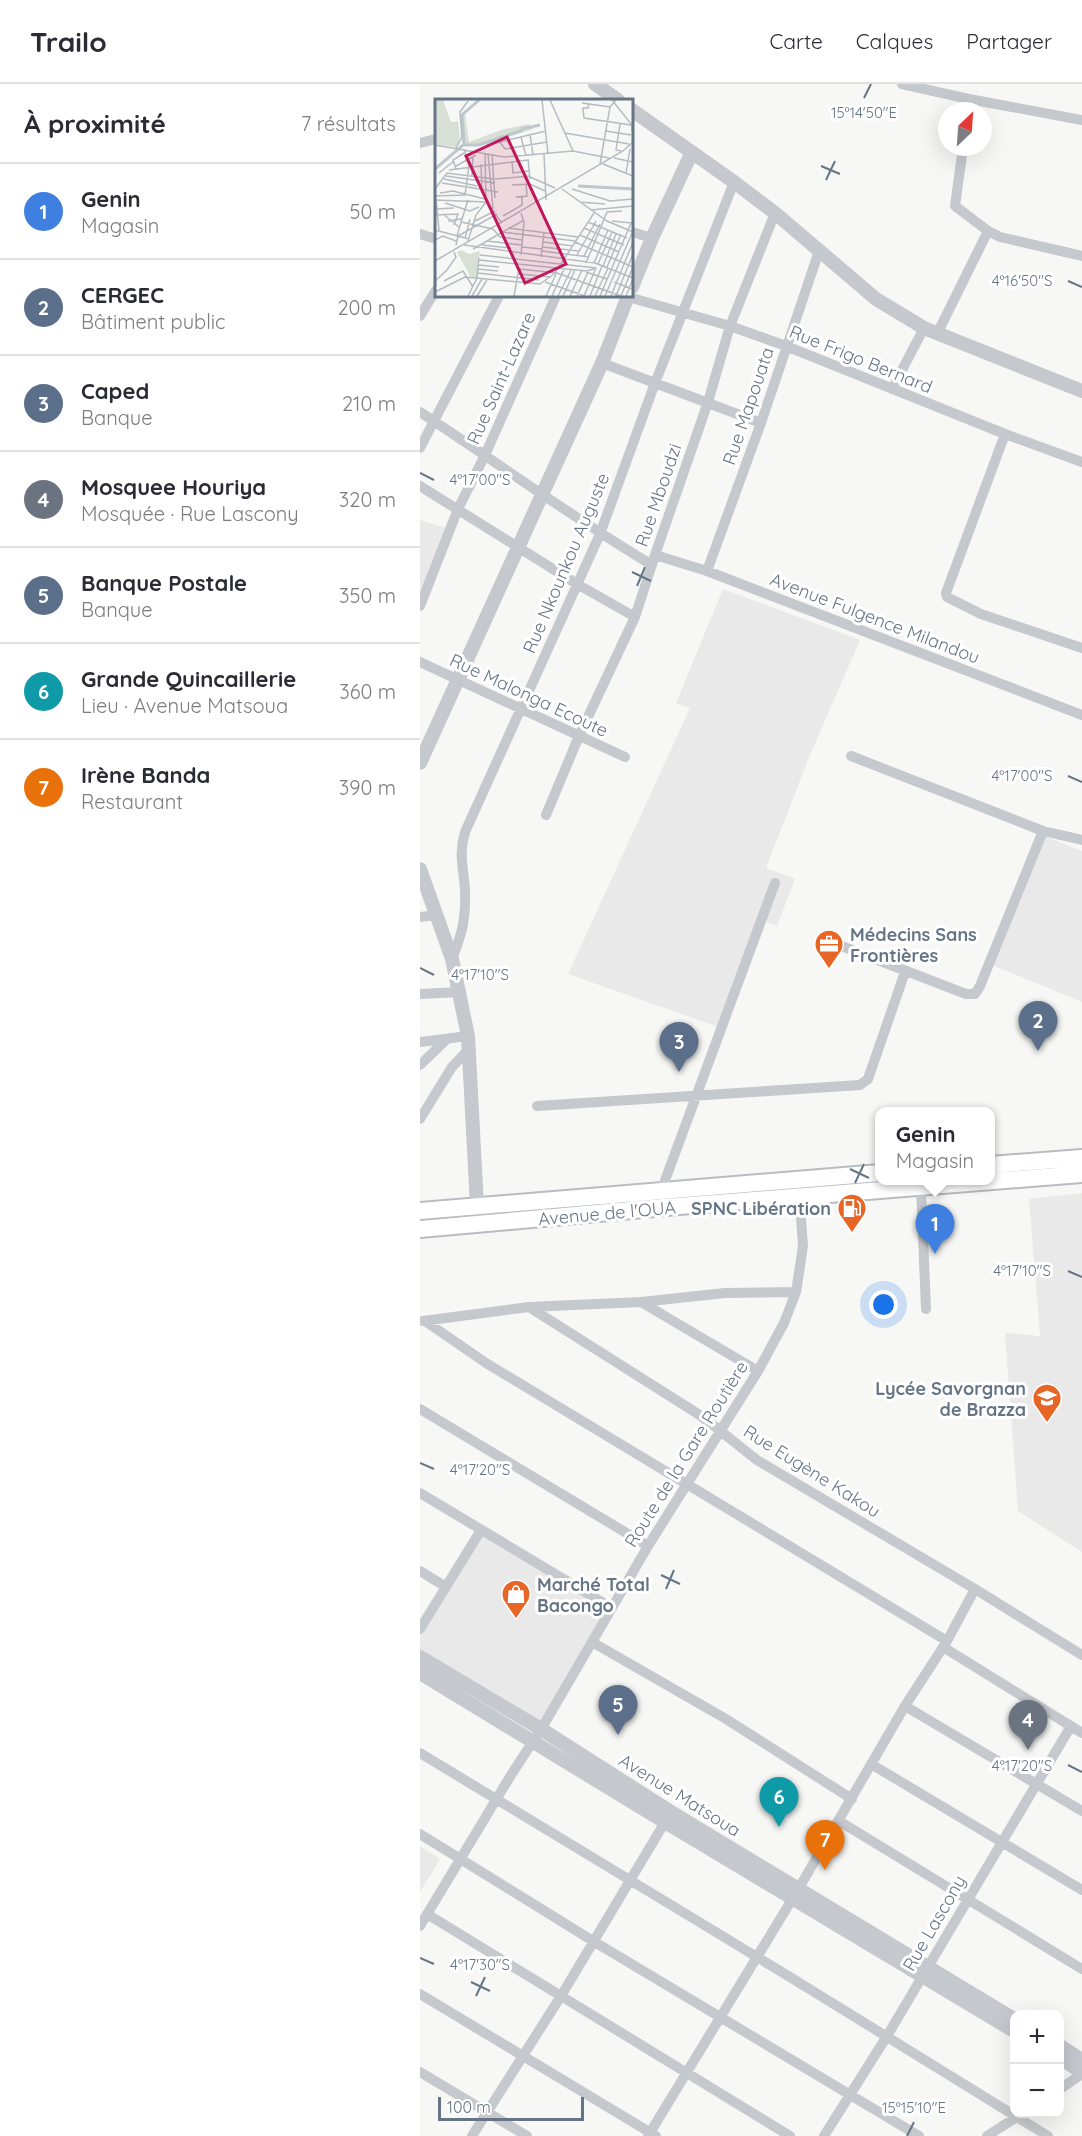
<!DOCTYPE html>
<html lang="fr">
<head>
<meta charset="utf-8">
<style>
	body { margin:0; font-family:Quicksand,sans-serif; background:#f2f2f3; color:#2b2b33 }
	.controls { position:absolute; right:18px; bottom:18px; display:grid; overflow:hidden; border-radius:12px; box-shadow:0 6px 24px #0002 }
	.controls button { width:54px; height:54px; display:grid; place-items:center; padding:0; border:0; border-bottom:2px solid #e1e1e2; background:#fff; color:#2b2b33; font:30px sans-serif }
	.compass { position:absolute; left:518px; top:18px; width:54px; height:54px; border-radius:50%; background:#fff; box-shadow:0 6px 24px #0002; rotate:25deg }
	.scale { position:absolute; left:18px; bottom:15px; width:146px; box-sizing:border-box; padding-left:6px; border:3px solid #667586; border-top:0; font-size:16px; line-height:21px; white-space:nowrap; color:#667586; -webkit-text-stroke:4px #fff; paint-order:stroke }
	.you { position:absolute; left:464px; top:1221px; width:21px; height:21px; margin:-15px; border:4px solid #fff; border-radius:50%; background:#1a73e8; box-shadow:0 0 0 9px #1a73e833 }
	.badge { display:grid; place-items:center; width:39px; height:39px; border-radius:50%; background:#0f766e; color:#fff; font-size:20px; font-weight:700 }
	.pin { position:absolute; translate:-50% -50px; filter:drop-shadow(0 2px 3px #0008) }
	.pin::after { content:''; position:absolute; top:32px; width:21px; height:18px; background:inherit; clip-path:polygon(0 0,100% 0,50% 100%) }
	.popup { position:absolute; left:455px; top:1023px; width:120px; height:78px; box-sizing:border-box; display:grid; place-content:center; border-radius:12px; background:#fff; filter:drop-shadow(0 2px 4px #0005); font-size:20px; white-space:nowrap; color:#7c7c81 }
	.popup b { font-size:22px; color:#2b2b33 }
	.popup::after { content:''; position:absolute; left:50%; top:100%; margin-left:-12px; border:12px solid transparent; border-top-color:#fff }
	.list { margin:0; padding:0; list-style:none }
	h2 { display:flex; justify-content:space-between; align-items:center; height:78px; margin:0; padding:0 24px; font-size:26px }
	h2 small { font-size:20px; font-weight:400; color:#7c7c81 }
	.list li { display:grid; grid-template-columns:39px 1fr auto; gap:18px; align-items:center; box-sizing:border-box; height:96px; padding:0 24px; border-top:2px solid #e1e1e2 }
	.list b { display:block; font-size:22px; white-space:nowrap }
	.list p { margin:0; font-size:20px; white-space:nowrap; color:#7c7c81 }
	.list em { font-size:20px; font-style:normal; color:#7c7c81 }
	.map { position:relative; flex:none; width:662px; height:2052px; overflow:hidden }
	header { display:flex; align-items:center; gap:36px; box-sizing:border-box; height:84px; padding:0 30px; background:#fff; border-bottom:2px solid #e1e1e2 }
	header strong { font-size:28px }
	nav { display:flex; gap:33px; margin-inline-start:auto; font-size:21px }
	main { display:flex }
	aside { flex:1; background:#fff }
	.map>svg:first-child { display:block }
	.built { fill:#e8e9e8 }
	.lines { fill:none; stroke-linecap:round; stroke-linejoin:round }
	.primary-casing { stroke:#b8bcc0; stroke-width:20 }
	.minor { stroke:#c5c8cc; stroke-width:10 }
	.tertiary { stroke:#c5c8cc; stroke-width:14 }
	.primary { stroke:#fff; stroke-width:16 }
	.ticks { fill:none; stroke:#667586; stroke-width:2 }
	.labels { text-anchor:middle; dominant-baseline:central; stroke-width:6; stroke-linejoin:round; paint-order:stroke }
	.street-label { font-size:18px; fill:#667586; stroke:#fff }
	.poi-label { font-size:18px; font-weight:bold; fill:#667586; stroke:#fff; text-anchor:start }
	.inset-river { fill:none; stroke:#bec7cd; stroke-width:3 }
	.inset-road { fill:none; stroke:#b4bcc2; stroke-width:1.5 }
	.view { fill:#c2185b; fill-opacity:0.15; stroke:#c2185b; stroke-width:3 }
	.inset-edge { fill:none; stroke:#667586; stroke-width:3 }
	.ticks-label { font-size:15px; text-anchor:middle; fill:#667586; stroke:#fff; stroke-width:6; stroke-linejoin:round; paint-order:stroke }
</style>
</head>
<body>
<header>
<strong>Trailo</strong>
<nav><a>Carte</a><a>Calques</a><a>Partager</a></nav>
</header>
<main>
<aside>
<h2>À proximité<small>7 résultats</small></h2>
<ul class="list">
<li><span class="badge" style="background:#3f7fe0">1</span><div><b>Genin</b><p>Magasin</p></div><em>50 m</em></li>
<li><span class="badge" style="background:#5c6f8a">2</span><div><b>CERGEC</b><p>Bâtiment public</p></div><em>200 m</em></li>
<li><span class="badge" style="background:#5c6f8a">3</span><div><b>Caped</b><p>Banque</p></div><em>210 m</em></li>
<li><span class="badge" style="background:#6b7280">4</span><div><b>Mosquee Houriya</b><p>Mosquée · Rue Lascony</p></div><em>320 m</em></li>
<li><span class="badge" style="background:#5c6f8a">5</span><div><b>Banque Postale</b><p>Banque</p></div><em>350 m</em></li>
<li><span class="badge" style="background:#0f9aa8">6</span><div><b>Grande Quincaillerie</b><p>Lieu · Avenue Matsoua</p></div><em>360 m</em></li>
<li><span class="badge" style="background:#e8710a">7</span><div><b>Irène Banda</b><p>Restaurant</p></div><em>390 m</em></li>
</ul>
</aside>
<div class="map">
<svg width="662" height="2052" viewBox="0 0 662 2052">
	<rect width="100%" height="100%" fill="#f7f8f5"/>
	<path class="built" d="M0,436l26,8 -26,66z
		M303,505l137,51 -50,115 -44,113 29,11 -18,47 -15,-6 -41,108 -153,-54 122,-266 -14,-5z
		M624,752l38,15v151l-90,-37z
		M662,1109v359l-64,-41 -13,-178 35,3 -11,-137z
		M61,1446l131,78 -69,118 -123,-76v-21z
		M0,1762l20,13 -20,33z"/>
	<g class="lines">
		<g class="primary-casing">
			<path id="primary" d="M570,1081l92,-7
				M0,1127l460,-38
				M0,1145l234,-21 428,-34"/>
		</g>
		<path class="minor" d="M482,0l67,15 113,21
			M547,27l2,-12
			M0,59l16,-4
			M543,63l-8,59 33,25 12,6 82,19
			M212,148l20,6
			M0,150l16,5
			M205,212l105,30 56,20 219,88 77,28
			M0,232l16,-26
			M517,250l51,-103
			M182,279l159,60
			M472,305l32,-61
			M0,328c78,51 153,106 232,153
			M585,350l-59,159 1,4 34,17 101,34
			M0,364l79,-152
			M0,402l157,98 58,33
			M235,471l52,16 375,144
			M287,487l54,-148 58,-172
			M0,522l38,-97 27,-54 71,-159
			M0,578l205,95
			M431,672l192,75 39,9
			M126,731l33,-79 56,-119 20,-62 53,-153 22,-76 45,-113
			M0,833l16,-2
			M406,856l140,54h9l5,-8 63,-155
			M32,875c10,-25 14,-40 13,-68 -1,-22 -7,-36 0,-59l135,-298 55,-151 79,-201
			M0,910l40,-2
			M0,958l48,-6
			M0,981l26,-25
			M117,1022l323,-21 8,-6 37,-107
			M0,1035l32,-52 17,-18
			M501,1104l5,121
			M240,1110l115,-311
			M221,1218l117,69
			M109,1223l166,105c22,15 41,32 62,48l218,129 107,66
			M3,1237l106,-14 112,-5 84,-9 71,-1
			M5,1237l61,42 461,278
			M0,1325l228,137
			M0,1409l192,115
			M0,1487l26,16
			M0,1545l61,-99
			M172,1558l134,77 126,80
			M523,1563l139,86
			M485,1622l177,105
			M0,1669l370,224 258,159
			M451,1680l211,126
			M419,1737l243,148
			M0,1750l173,107 326,195
			M7,1830l363,222
			M0,1842l91,-151 32,-49 105,-180 110,-175 26,-48 12,-31 7,-46 -4,-54
			M0,1910l236,142
			M0,1988l107,64
			M640,2005l22,-15
			M52,2052l89,-140 104,-174
			M228,2052l151,-248 106,-182 42,-65 28,-52
			M404,2052l63,-100 184,-310
			M567,2052l33,-21"/>
		<path class="tertiary" d="M175,0l23,16
			M212,26l102,72 41,31 101,86 48,29 158,63
			M212,203l20,-49 40,-86
			M0,679l182,-400 26,-67
			M0,785l32,90 16,77 9,170
			M0,1573l121,72 130,83 343,207
			M0,1589l245,149 349,209
			M640,1962l22,14
			M640,1974l22,14"/>
		<use href="#primary" class="primary"/>
	</g>
	<path class="ticks" d="M444,14l7,-14M401,82l19,8M406,96l9,-19M648,197l14,6M0,389l14,7M212,488l19,9M217,502l8,-19M648,692l14,6M0,884l14,7M430,1085l19,9M435,1099l9,-19M648,1187l14,6M0,1379l14,6M241,1491l19,9M246,1505l8,-19M648,1681l14,7M0,1874l14,6M51,1898l19,9M56,1912l9,-19M487,2052l7,-14"/>
	<defs>
		<g id="office-pin" transform="scale(1.5)"><path d="M0 17L-7.5 6A9.5 9.5 0 1 1 7.5 6Z" fill="#e76625" stroke="#fff"/><path d="M-6-3h4V-5.5h4V-3h4V5H-6ZM-1-4.5V-3h2v-1.5ZM-6 0V1H6V0Z" fill="#fff"/></g>
		<g id="fuel-pin" transform="scale(1.5)"><path d="M0 17L-7.5 6A9.5 9.5 0 1 1 7.5 6Z" fill="#e76625" stroke="#fff"/><path d="M-5.5-6h7V0h2V4h1.3V-2.5L3-4.5l.8-.8L6-3V5H2.5V1h-1V6h-7ZM-4.2-4.7v3.2H.2V-4.7Z" fill="#fff"/></g>
		<g id="school-pin" transform="scale(1.5)"><path d="M0 17L-7.5 6A9.5 9.5 0 1 1 7.5 6Z" fill="#e76625" stroke="#fff"/><path d="M0-5L7-2L0 1L-7-2ZM-4 1L0 2.5L4 1V4Q0 6-4 4Z" fill="#fff"/></g>
		<g id="shop-pin" transform="scale(1.5)"><path d="M0 17L-7.5 6A9.5 9.5 0 1 1 7.5 6Z" fill="#e76625" stroke="#fff"/><path d="M-5-2.5h2.3a2.7 3.5 0 0 1 5.4 0H5L5.5 6h-11ZM-1.5-2.5h3a1.5 2.3 0 0 0-3 0Z" fill="#fff"/></g>
	</defs>
	<g fill-rule="evenodd">
		<use href="#office-pin" x="409" y="860"/>
		<use href="#fuel-pin" x="432" y="1124"/>
		<use href="#school-pin" x="627" y="1314"/>
		<use href="#shop-pin" x="96" y="1510"/>
	</g>
	<g class="labels">
		<g class="street-label">
			<text transform="translate(441 275) rotate(22)">Rue Frigo Bernard</text>
			<text transform="translate(81 294) rotate(-66)">Rue Saint-Lazare</text>
			<text transform="translate(328 322) rotate(-71)">Rue Mapouata</text>
			<text transform="translate(238 411) rotate(-71)">Rue Mboudzi</text>
			<text transform="translate(146 479) rotate(-67)">Rue Nkounkou Auguste</text>
			<text transform="translate(455 534) rotate(21)">Avenue Fulgence Milandou</text>
			<text transform="translate(109 611) rotate(25)">Rue Malonga Ecoute</text>
			<text transform="translate(187 1129) rotate(-5)">Avenue de l'OUA</text>
			<text transform="translate(266 1370) rotate(-58)">Route de la Gare Routière</text>
			<text transform="translate(392 1387) rotate(32)">Rue Eugène Kakou</text>
			<text transform="translate(260 1711) rotate(32)">Avenue Matsoua</text>
			<text transform="translate(514 1839) rotate(-60)">Rue Lascony</text>
		</g>
		<g class="poi-label">
			<text x="430" y="850">Médecins Sans<tspan x="430" dy="21">Frontières</tspan></text>
			<text x="411" y="1124" text-anchor="end">SPNC Libération</text>
			<text x="606" y="1304" text-anchor="end">Lycée Savorgnan<tspan x="606" dy="21">de Brazza</tspan></text>
			<text x="117" y="1500">Marché Total<tspan x="117" dy="21">Bacongo</tspan></text>
		</g>
	</g>
	<g transform="translate(15 15)">
		<rect width="198" height="198" fill="#f7f8f5"/>
		<path d="M0,1h8l8,22 7,-1 2,18 -4,8 -21,-3zM42,1h5l-17,13 4,29 35,-13 25,-5 4,5 -55,17h-15v-33zM26,151l8,4 11,-3 -3,27 -7,-2 -13,-24z" fill="#d8dfd5"/>
		<path class="inset-river" d="M86,30l19,-4M29,45l-2,-29 17,-15M0,70l28,-24h16l44,-15M143,87l55,3"/>
		<path class="inset-road" d="M107,1l6,54M115,1l23,51M177,1l20,25v6M147,4l28,4M154,5l-1,4h-5l1,10 47,7M185,25l-4,26 5,1M171,32l25,4M130,34l64,11M95,35l3,21M86,38l5,19M65,43l5,7 42,-7M0,46l69,12 69,-6 36,7M52,46l59,-14M21,49l6,-11 -2,-25 8,-11M53,55l5,55M57,55l3,44M109,55l2,46M179,59l19,4M93,60l2,20M77,62l1,12 16,-2M46,65l1,29M165,65l10,-57 6,-7M168,65l30,12M21,67l20,-11M21,70l-3,-9 11,-7M14,71l79,-10M4,74l15,-12M191,74l4,-24M11,77l49,7M37,77l1,-20M95,78l25,11M9,80l33,7M60,80l35,-3M7,84l56,9M77,86l18,-1 15,7M0,90l12,-16 47,6M127,90l45,32 26,11M137,90l38,12 23,-2M5,94l13,-2 32,8M0,97l30,-1 4,-29 -5,-17M81,98l11,-1 -1,-12M0,101l51,2 16,21M1,101l3,30M145,103l25,2M10,104l25,8 9,-4M1,110l18,-1M156,111l42,-4M8,115l16,13M1,116l22,-1 -4,11M68,117l19,-11v-8M27,120l6,-19M13,122l14,-2 -5,17M40,122l20,-10M177,122l20,2M26,123l32,7 7,8 22,3M153,123l39,16M73,129l70,9M149,129l40,17M0,131l34,9M67,133l41,5M145,136l39,17M108,138l32,4M30,139l5,-19M0,141l8,-4 13,5M33,142l8,-26 10,-13 -1,-49M52,142l35,4M108,143l30,4M140,143l58,25 -12,29M21,146l2,-9 39,-22M29,146l131,18 38,15M47,146l29,3M87,148l20,2M107,148l37,4M38,150l51,-29M107,152l47,6M45,156l116,13 -12,28M86,156l3,-33 -3,-9M142,156l19,-34M149,157l16,-32M106,158l3,-24M44,161l107,11 8,-2M0,162l188,-110 10,-9v-13M151,164l21,-51 15,-1M159,164l14,-33M163,165l14,-32M44,166l20,2M168,167l13,-32M172,168l14,-33M43,170l20,2M84,170l38,4 64,23M151,173l21,7M43,174l61,7M84,175l32,3M0,182l12,-11 9,-13 -2,-5M9,182l19,-10 10,16M110,183l40,14M179,183l19,7M0,193l30,-15 75,7 15,-11 39,-60M33,197l9,-18 2,-20M37,197l10,-17M42,197l10,-16M79,197l5,-28M111,197l10,-22M117,197l12,-27M123,197l13,-26M128,197l12,-26M135,197l12,-26M142,197l11,-24M155,197l12,-30M160,197l13,-28M165,197l31,-73M170,197l28,-65M176,197l22,-54M181,197l17,-42M191,197l7,-17"/>
		<path class="view" d="M72,38l59,127 -41,19 -59,-127z"/>
		<rect width="198" height="198" class="inset-edge"/>
	</g>
	<g class="ticks-label">
		<text x="444" y="34">15°14'50"E</text>
		<text x="602" y="202">4°16'50"S</text>
		<text x="60" y="401">4°17'00"S</text>
		<text x="602" y="697">4°17'00"S</text>
		<text x="60" y="896">4°17'10"S</text>
		<text x="602" y="1192">4°17'10"S</text>
		<text x="60" y="1391">4°17'20"S</text>
		<text x="602" y="1687">4°17'20"S</text>
		<text x="60" y="1886">4°17'30"S</text>
		<text x="494" y="2029">15°15'10"E</text>
	</g>
</svg>
<div class="controls">
<button>+</button>
<button>−</button>
</div>
<svg class="compass" viewBox="-18 -18 36 36"><path d="M0-13l5 13h-10z" fill="#e53935"/><path d="M0 13l5-13h-10z" fill="#7c7c81"/></svg>
<div class="scale">100 m</div>
<div class="you"></div>
<div class="pin badge" style="left:515px;top:1170px;background:#3f7fe0">1</div>
<div class="popup"><b>Genin</b>Magasin</div>
<div class="pin badge" style="left:618px;top:967px;background:#5c6f8a">2</div>
<div class="pin badge" style="left:259px;top:988px;background:#5c6f8a">3</div>
<div class="pin badge" style="left:608px;top:1666px;background:#6b7280">4</div>
<div class="pin badge" style="left:198px;top:1651px;background:#5c6f8a">5</div>
<div class="pin badge" style="left:359px;top:1743px;background:#0f9aa8">6</div>
<div class="pin badge" style="left:405px;top:1786px;background:#e8710a">7</div>
</div>
</main>
</body>
</html>
